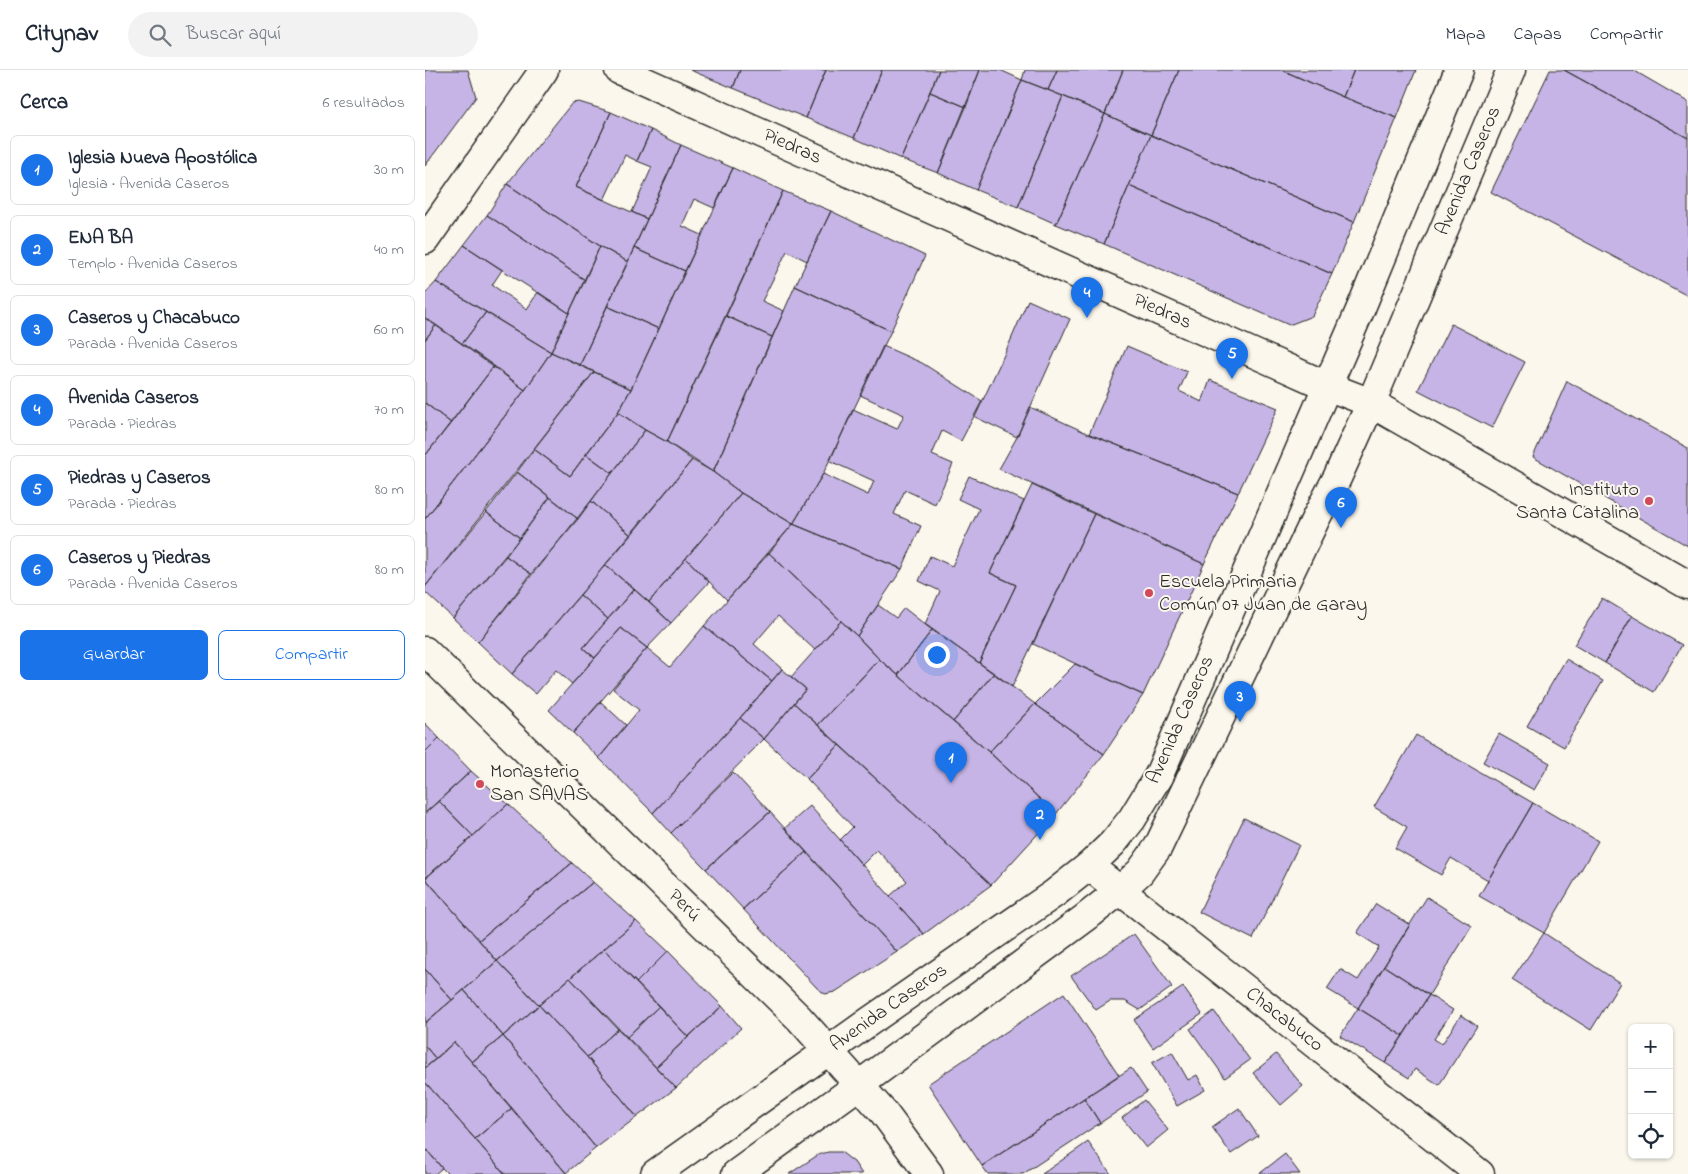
<!DOCTYPE html>
<html lang="es">
<head>
<meta charset="utf-8">
<style>
	body { margin:0; font-family:"Indie Flower",sans-serif; background:#f2f2f3; color:#1f2937 }
	.controls { position:absolute; right:15px; bottom:15px; display:grid; overflow:hidden; border-radius:8px; box-shadow:0 1px 4px #0004 }
	.controls button { width:45px; height:45px; display:grid; place-items:center; padding:0; border:0; border-bottom:1px solid #e0e1e3; background:#fff; color:#1f2937; font:25px sans-serif }
	.you { position:absolute; left:511px; top:584px; width:18px; height:18px; margin:-12px; border:4px solid #fff; border-radius:50%; background:#1a73e8; box-shadow:0 0 0 8px #1a73e833 }
	.badge { display:grid; place-items:center; width:32px; height:32px; border-radius:50%; background:#1a73e8; color:#fff; font-size:16px; font-weight:700 }
	.pin { position:absolute; translate:-50% -41px; filter:drop-shadow(0 1px 2px #0008) }
	.pin::after { content:''; position:absolute; top:26px; width:18px; height:15px; background:inherit; clip-path:polygon(0 0,100% 0,50% 100%) }
	.list { margin:0; padding:0; list-style:none }
	h2 { display:flex; justify-content:space-between; align-items:center; height:65px; margin:0; padding:0 20px; font-size:21px }
	h2 small { font-size:16px; font-weight:400; color:#747a83 }
	.list li { display:grid; grid-template-columns:32px 1fr auto; gap:15px; align-items:center; box-sizing:border-box; height:70px; margin:0 10px 10px; padding:0 10px; border:1px solid #e0e1e3; border-radius:8px }
	.list b { display:block; font-size:19px; white-space:nowrap }
	.list p { margin:0; font-size:16px; white-space:nowrap; color:#747a83 }
	.list em { font-size:16px; font-style:normal; color:#747a83 }
	.actions { display:flex; gap:10px; padding:15px 20px }
	.actions a { flex:1; padding:11px 0; border:1px solid #1a73e8; border-radius:8px; text-align:center; font-size:18px; color:#1a73e8 }
	.actions .main { background:#1a73e8; color:#fff }
	.icon { flex:none; width:28px; height:28px; fill:none; stroke:currentColor; stroke-width:2; stroke-linecap:round; stroke-linejoin:round }
	.map { position:relative; flex:none; width:1263px; height:1104px; overflow:hidden }
	header { display:flex; align-items:center; gap:30px; box-sizing:border-box; height:70px; padding:0 25px; background:#fff; border-bottom:1px solid #e0e1e3 }
	header strong { font-size:24px }
	nav { display:flex; gap:28px; margin-inline-start:auto; font-size:18px }
	.search { width:350px; height:45px; background:#f2f2f3; display:flex; align-items:center; gap:12px; box-sizing:border-box; padding:0 18px; border-radius:28px; color:#747a83; font-size:19px }
	main { display:flex }
	aside { flex:1; background:#fff }
	.map>svg:first-child { display:block }
	.building { fill:#c5b4e5; stroke:#2b2b2b }
	.lines { fill:none; stroke-linecap:round; stroke-linejoin:round }
	.street-casing { stroke:#2b2b2b; stroke-width:31 }
	.secondary-casing { stroke:#2b2b2b; stroke-width:31 }
	.street { stroke:#fbf7ec; stroke-width:28 }
	.secondary { stroke:#fbf7ec; stroke-width:28 }
	.poi-dot { fill:#d1495b; stroke:#fbf7ec; stroke-width:2 }
	.labels { text-anchor:middle; dominant-baseline:central; stroke-width:4; stroke-linejoin:round; paint-order:stroke }
	.street-label { font-size:20px; fill:#2b2b2b; stroke:#fbf7ec }
	.poi-label { font-size:20px; fill:#2b2b2b; stroke:#fbf7ec; text-anchor:start }
</style>
</head>
<body>
<header>
<strong>Citynav</strong>
<div class="search"><svg class="icon" aria-label="search" viewBox="0 0 24 24"><circle cx="10" cy="10" r="6"/><path d="M15 15l6 6"/></svg>Buscar aquí</div>
<nav><a>Mapa</a><a>Capas</a><a>Compartir</a></nav>
</header>
<main>
<aside>
<h2>Cerca<small>6 resultados</small></h2>
<ul class="list">
<li><span class="badge">1</span><div><b>Iglesia Nueva Apostólica</b><p>Iglesia · Avenida Caseros</p></div><em>30 m</em></li>
<li><span class="badge">2</span><div><b>ENA BA</b><p>Templo · Avenida Caseros</p></div><em>40 m</em></li>
<li><span class="badge">3</span><div><b>Caseros y Chacabuco</b><p>Parada · Avenida Caseros</p></div><em>60 m</em></li>
<li><span class="badge">4</span><div><b>Avenida Caseros</b><p>Parada · Piedras</p></div><em>70 m</em></li>
<li><span class="badge">5</span><div><b>Piedras y Caseros</b><p>Parada · Piedras</p></div><em>80 m</em></li>
<li><span class="badge">6</span><div><b>Caseros y Piedras</b><p>Parada · Avenida Caseros</p></div><em>80 m</em></li>
</ul>
<div class="actions"><a class="main">Guardar</a><a>Compartir</a></div>
</aside>
<div class="map">
<svg width="1263" height="1104" viewBox="0 0 1263 1104">
	<rect width="100%" height="100%" fill="#fbf7ec"/>
	<filter id="ink" filterUnits="userSpaceOnUse"><feTurbulence type="fractalNoise" baseFrequency=".02" numOctaves="2"/><feDisplacementMap in="SourceGraphic" scale="10" xChannelSelector="R" yChannelSelector="G"/><feConvolveMatrix kernelMatrix="1 2 1 2 8 2 1 2 1" color-interpolation-filters="sRGB"/></filter>
	<g filter="url(#ink)">
		<path class="building" d="M0,0h43l8,27 -51,69z
			M265,0h50l-7,18z
			M315,0h86l-20,48 -73,-30z
			M401,0h56l-28,68 -48,-20z
			M457,0h57l-38,89 -47,-21z
			M514,0h41l-14,37 -36,-15z
			M555,0h20l22,10 -46,110 -38,-17z
			M600,0h32l-9,20 -26,-10z
			M632,0h66l-18,44 -57,-24z
			M698,0h56l-28,65 -46,-21z
			M754,0h103l61,27 54,21 -43,104 -203,-87z
			M857,0h72l-11,27z
			M929,0h62l-19,48 -54,-21z
			M1125,0h14l124,68v158l-197,-104z
			M1139,0h69l55,32v36z
			M597,10l41,16 -45,111 -42,-17z
			M505,22l36,15 -28,66 -37,-14z
			M638,26l42,18 -49,110 -38,-17z
			M154,32l32,10 -35,75 71,32 -19,43 -28,-16 -93,-62 61,-76 4,-5z
			M186,42l40,18 -14,31 -12,-6 -21,45 -28,-13z
			M680,44l46,21 -47,109 -48,-20z
			M226,60l30,15 -34,74 -15,-7 20,-45 -15,-6z
			M726,65l203,87 -22,52 -203,-88z
			M256,75l52,23 -19,40 -20,-9 -12,27 20,9 -17,36 -51,-23z
			M308,98l50,23 -116,251 -22,-12 -27,-18 13,-23z
			M82,114l93,62 -15,34 -98,-65z
			M704,116l203,88 -20,42 -23,9 -185,-81z
			M358,121l48,20 -24,50 -20,-10 -25,50 22,10 -12,26 -46,-21z
			M406,141l94,45 -34,75 -96,-45z
			M62,145l98,65 -16,33 -105,-68z
			M39,175l38,25 -10,15 35,24 11,-17 31,21 -18,39 -115,-70z
			M175,176l28,16 -48,103 -29,-13z
			M209,178l51,23 -26,58 -52,-23z
			M11,212l50,30 -24,32 -37,-26v-24z
			M370,216l96,45 -68,143 -30,50 -52,-31 -28,-21z
			M603,230l42,19 -53,118 -42,-20 35,-75z
			M182,236l52,23 -28,60 -51,-24z
			M61,242l65,40 -26,38 -63,-46z
			M301,246l46,21 -59,135 -46,-30z
			M0,248l11,7 -11,15z
			M1026,254l74,38 -33,66 -74,-38z
			M11,255l58,41 -43,57 -26,-20v-63z
			M458,276l39,17 60,38 -21,40 -19,-10 -10,24 21,9 -18,40 -30,-14 -11,24 27,12 -19,43 -109,-45 30,-50 45,21 6,-14 -44,-20 23,-52 44,20 7,-14 -44,-20z
			M702,276l60,26 -8,19 23,11 8,-22 68,28 -40,85 -149,-59z
			M126,282l43,20 -169,215v-68l100,-129z
			M69,296l31,24 -100,129v-63z
			M169,302l37,17 -13,23 -48,64 -36,-27z
			M1142,311l121,67v98l-155,-89z
			M0,333l26,20 -26,33z
			M605,337l59,27 149,59 -34,71 -205,-95 18,-32z
			M193,342l27,18 -33,43 -26,-19z
			M220,360l22,12 25,18 -61,75 -40,-34z
			M109,379l36,27 16,-22 26,19 -34,46 -61,-47z
			M267,390l21,12 28,21 -92,109 -44,-37z
			M92,402l33,25 -30,41 -34,-26z
			M544,406l55,25 -34,72 26,12 -37,78 -54,-39 15,-33 -21,-10 11,-25 22,10 27,-57 -21,-10z
			M607,415l62,29 -82,173 -33,-24 37,-78 -26,-12z
			M316,423l52,31 -66,76 -41,-42z
			M125,427l28,22 -47,55 -25,-18z
			M166,431l40,34 -119,139 -34,-32z
			M61,442l34,26 -67,80 -28,-26v-5z
			M669,444l110,50 -61,131 -110,-51z
			M368,454l109,45 -45,67 -88,-83z
			M344,483l72,68 -26,29 -37,-34 -24,28 28,25 -10,12 -68,-55z
			M81,486l25,18 -53,68 -25,-24z
			M261,488l23,24 -38,41 -22,-21z
			M180,495l29,24 -26,30 -28,-24z
			M209,519l37,34 -24,25 -26,-20 -26,30 -12,-10z
			M155,525l28,24 -25,29 12,10 -23,26 -16,-14 -20,24 -24,-20z
			M1177,528l30,18 -27,47 -31,-18z
			M453,535l18,13 8,-10 28,22 -34,45 -19,-16 -22,-23z
			M1207,546l50,29 -28,47 -49,-29z
			M416,551l16,15 22,23 -61,66 -24,-22 12,-14 -15,-12z
			M279,556l68,55 -32,37 -87,95 -54,-55 40,-48 -26,-21 34,-41 23,19z
			M196,558l26,20 -74,85 -24,-23z
			M507,560l62,43 -41,49 -55,-47z
			M454,589l110,93 67,62 -65,71 -173,-160z
			M1141,589l37,22 -39,66 -37,-21z
			M650,594l68,31 -39,59 -69,-50z
			M357,599l24,20 -42,50 -24,-21z
			M569,603l41,31 -46,48 -36,-30z
			M176,632l25,23 -27,33 -26,-25z
			M369,633l45,42 -32,34 -43,-40z
			M610,634l69,50 -48,60 -67,-62z
			M315,648l24,21 -93,94 -18,-20z
			M0,653l14,15 -14,14z
			M1074,664l51,29 -16,27 -51,-28z
			M991,665l117,68 -45,77 -37,-22 -10,17 -46,-27 12,-21 -33,-20z
			M14,668l32,33 -46,42v-61z
			M414,675l152,140 -67,49 -34,-38 17,-15 -30,-31 -15,15 -22,-25 13,-13 -46,-48z
			M46,701l37,33 -35,32 -34,-35z
			M308,702l37,40 -64,57 -35,-36z
			M14,731l34,35 -48,43v-66z
			M1108,733l65,38 -54,92 -65,-37z
			M83,734l64,59 -93,77 -54,-62 48,-42z
			M385,736l80,90 34,38 -27,18 -112,-124z
			M345,742l36,40 -63,57 -37,-40z
			M819,748l55,27 -46,94 -54,-27z
			M381,782l91,100 -62,40 -10,2 -8,-6 -74,-79z
			M147,793l21,19 -96,79 -18,-21z
			M0,808l72,83 -45,39 -27,-31z
			M168,812l43,39 -97,84 -42,-44z
			M1002,827l45,29 -43,69 -45,-29z
			M951,834l34,21 -52,83 -31,-19 13,-20 18,11 21,-33 -22,-14z
			M211,851l32,30 -32,32 -32,-34z
			M1119,863l76,50 -29,47 -79,-50z
			M709,864l38,53 -32,23 -15,-9h-15l-14,9 -25,-34z
			M179,879l55,57 -32,31 -57,-59z
			M243,881l54,55 -34,31 -52,-54z
			M72,891l42,44 -36,31 -39,-46z
			M959,896l45,29 -26,41 -45,-28z
			M0,899l27,31 -27,23z
			M145,908l48,51 -31,28 -48,-52z
			M758,917l19,27 -49,34 -19,-28z
			M39,920l39,46 -31,26 -18,-20 -18,17 -11,-13v-23z
			M639,923l55,82 -137,91 -54,-82z
			M1004,925l24,15 -19,29 8,5 19,-29 16,11 -38,59 -24,-16 -6,9 -24,-15z
			M114,935l48,52 50,60 -41,31 -93,-112z
			M234,936l29,31 -32,30 -29,-30z
			M297,936l19,22 -65,60 -20,-21z
			M933,938l45,28 -18,27 -45,-27z
			M789,941l36,49 -25,18 -35,-49z
			M193,959l58,59 -39,29 -50,-60z
			M78,966l93,112 -30,25 -94,-111z
			M29,972l58,66 -37,31 -50,-57v-14z
			M0,976l11,13 -11,9z
			M747,982l16,28 9,-5 8,15 -28,16 -25,-43z
			M851,984l27,32 -22,19 -28,-32z
			M706,998l16,24 -47,31 -16,-25z
			M0,1012l50,57 30,35h-57l-6,-6 -17,-20z
			M659,1028l16,25 -77,51h-35l-6,-8z
			M719,1030l24,30 -22,18 -24,-30z
			M87,1038l54,65 -2,1h-59l-30,-35z
			M814,1038l19,28 -27,18 -19,-27z
			M663,1072l23,32h-69z
			M0,1078l17,20 -7,6h-10z
			M403,1082h13l13,10 8,12h-73l29,-19z
			M860,1084l15,20h-41z"/>
		<g class="lines">
			<g class="street-casing">
				<path id="street" d="M194,0l708,316 44,17 317,182
					M0,170l119,-170
					M0,581l374,367 85,95 45,61
					M664,796l391,308"/>
			</g>
			<g class="secondary-casing">
				<path id="secondary" d="M230,1104l215,-153 185,-128 34,-27 24,-23 19,-24 27,-44 202,-467 98,-238
					M311,1104l123,-89 226,-167 34,-27 21,-19 18,-25 158,-329 21,-40 34,-75 140,-333"/>
			</g>
			<use href="#street" class="street"/>
			<use href="#secondary" class="secondary"/>
		</g>
	</g>
	<g class="poi-dot">
		<circle cx="1224" cy="431" r="5"/>
		<circle cx="724" cy="523" r="5"/>
		<circle cx="55" cy="714" r="5"/>
	</g>
	<g class="labels">
		<g class="street-label">
			<text transform="translate(367 77) rotate(24)">Piedras</text>
			<text transform="translate(1044 101) rotate(-67)">Avenida Caseros</text>
			<text transform="translate(737 242) rotate(24)">Piedras</text>
			<text transform="translate(756 650) rotate(-66)">Avenida Caseros</text>
			<text transform="translate(259 836) rotate(45)">Perú</text>
			<text transform="translate(464 938) rotate(-35)">Avenida Caseros</text>
			<text transform="translate(859 950) rotate(38)">Chacabuco</text>
		</g>
		<g class="poi-label">
			<text x="1214" y="420" text-anchor="end">Instituto<tspan x="1214" dy="23">Santa Catalina</tspan></text>
			<text x="734" y="512">Escuela Primaria<tspan x="734" dy="23">Común 07 Juan de Garay</tspan></text>
			<text x="65" y="702">Monasterio<tspan x="65" dy="23">San SAVAS</tspan></text>
		</g>
	</g>
</svg>
<div class="controls">
<button>+</button>
<button>−</button>
<button><svg class="icon" aria-label="locate" viewBox="0 0 24 24"><circle cx="12" cy="12" r="6"/><path d="M12 2v4M12 18v4M2 12h4M18 12h4"/></svg></button>
</div>
<div class="you"></div>
<div class="pin badge" style="left:526px;top:713px">1</div>
<div class="pin badge" style="left:615px;top:770px">2</div>
<div class="pin badge" style="left:815px;top:652px">3</div>
<div class="pin badge" style="left:662px;top:248px">4</div>
<div class="pin badge" style="left:807px;top:309px">5</div>
<div class="pin badge" style="left:916px;top:458px">6</div>
</div>
</main>
</body>
</html>
